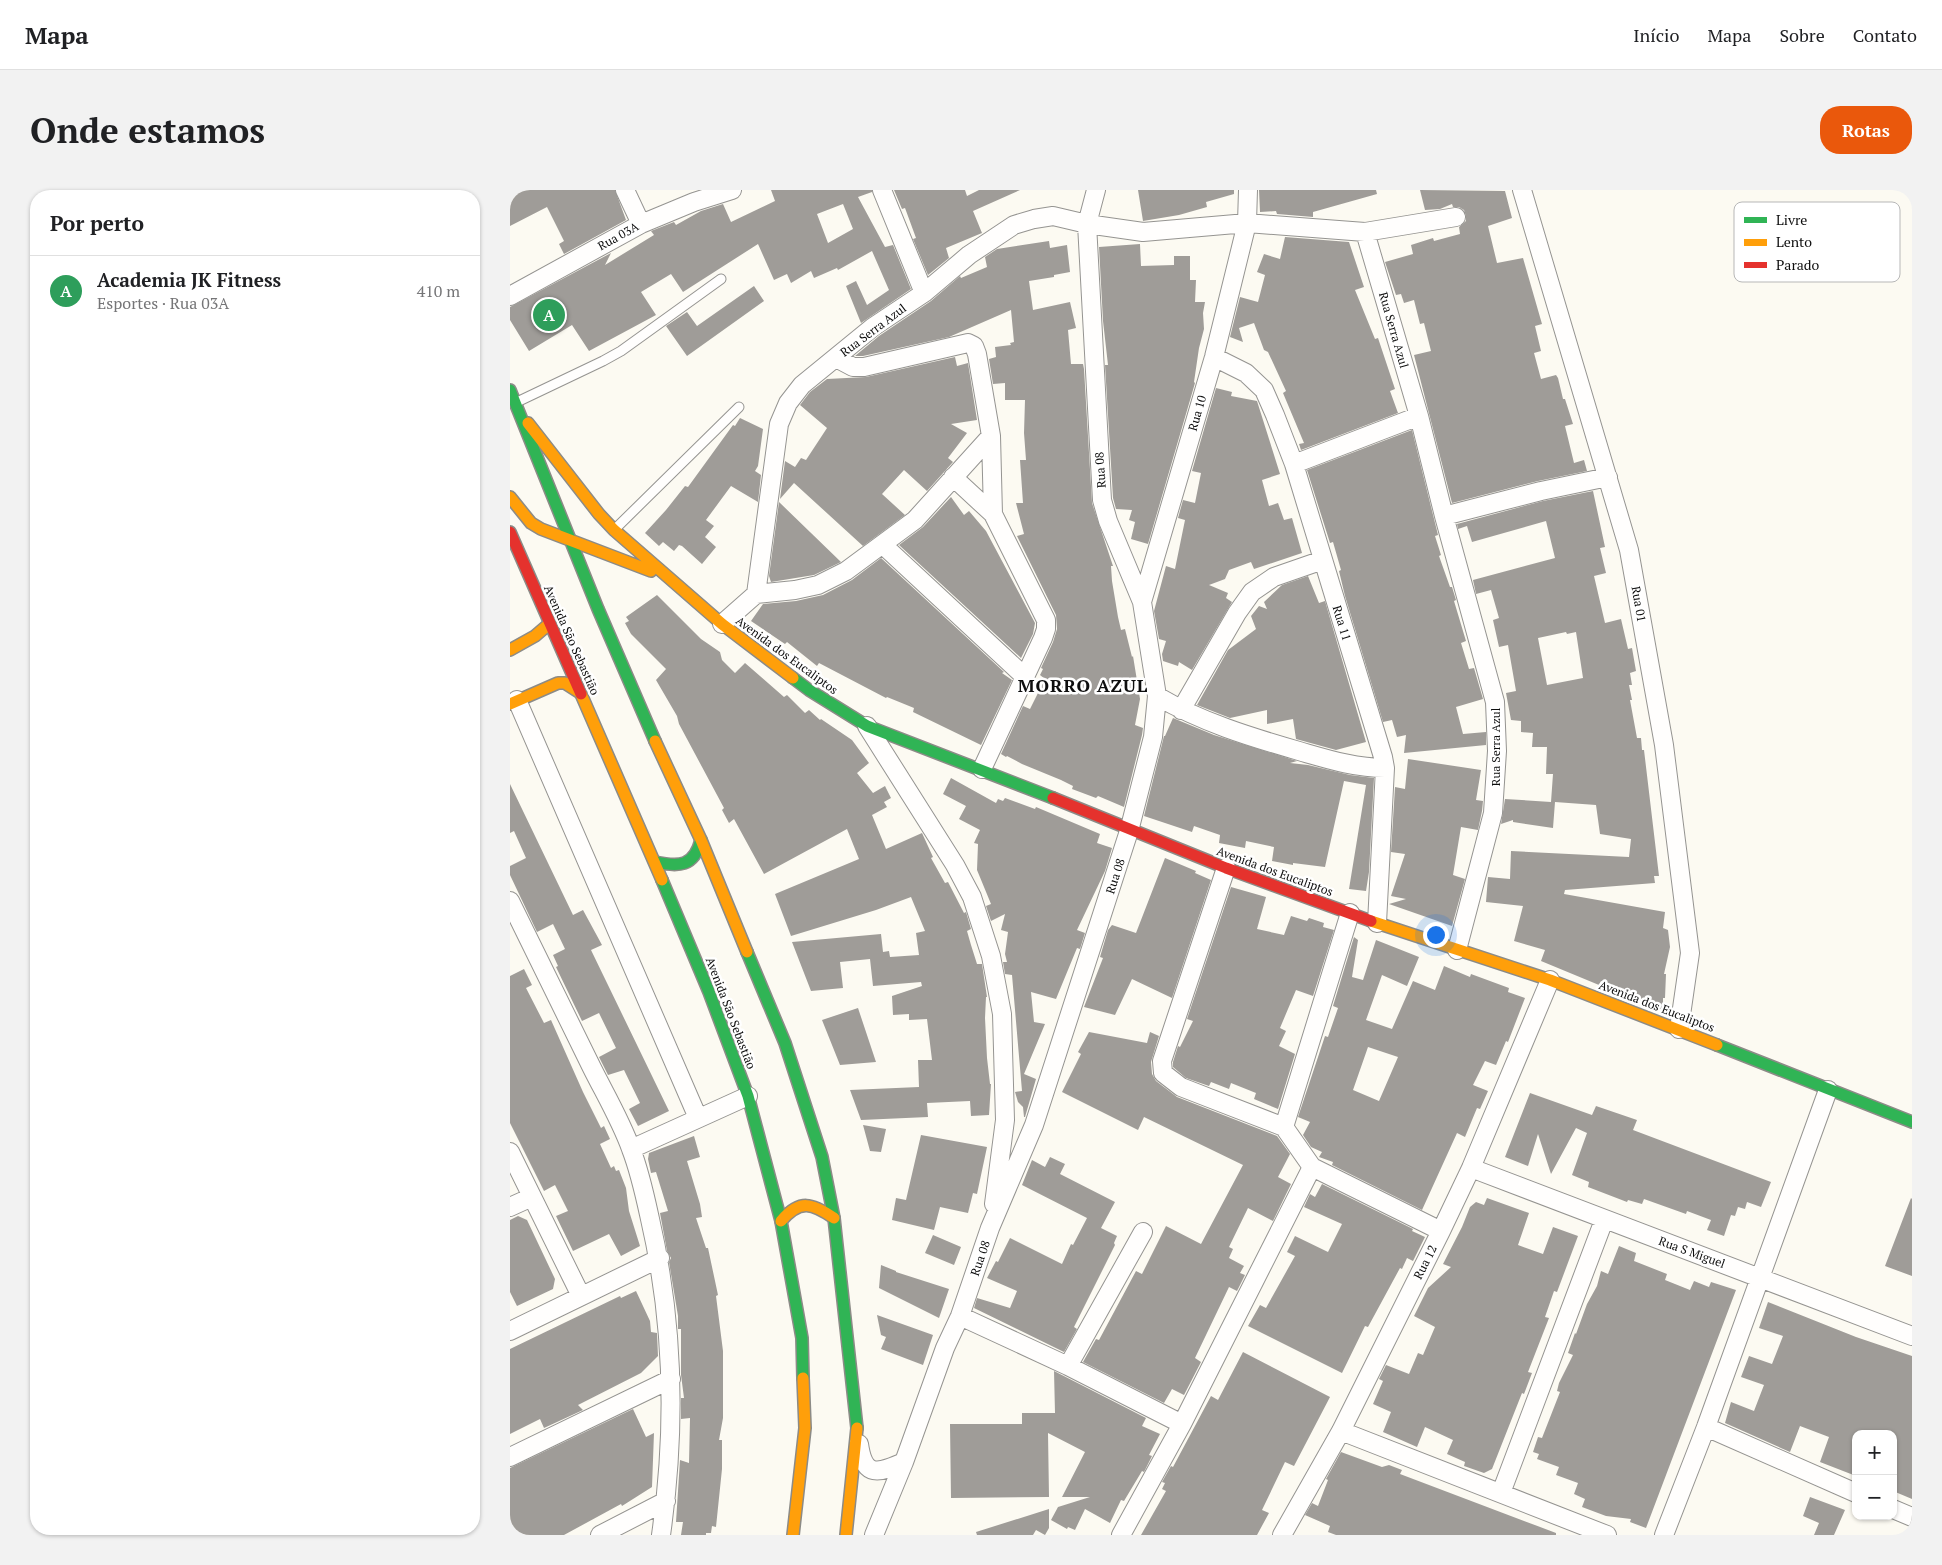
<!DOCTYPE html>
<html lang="pt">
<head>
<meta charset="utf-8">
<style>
	body { margin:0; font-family:"PT Serif",serif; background:#f2f2f2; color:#202124 }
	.controls { position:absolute; right:15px; bottom:15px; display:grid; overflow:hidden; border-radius:10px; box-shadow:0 1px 4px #0004 }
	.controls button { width:45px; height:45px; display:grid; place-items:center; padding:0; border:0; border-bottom:1px solid #e0e0e0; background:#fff; color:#202124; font:25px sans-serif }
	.you { position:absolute; left:925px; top:744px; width:18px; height:18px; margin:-12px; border:4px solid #fff; border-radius:50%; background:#1a73e8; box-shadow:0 0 0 8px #1a73e833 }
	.badge { display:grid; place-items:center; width:32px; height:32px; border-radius:50%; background:#ea580c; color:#fff; font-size:16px; font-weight:700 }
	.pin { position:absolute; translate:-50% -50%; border:2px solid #fff; box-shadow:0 1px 5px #0006 }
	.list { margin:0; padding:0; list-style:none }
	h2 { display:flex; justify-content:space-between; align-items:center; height:65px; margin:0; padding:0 20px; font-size:21px }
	h2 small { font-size:16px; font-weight:400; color:#757577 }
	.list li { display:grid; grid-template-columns:32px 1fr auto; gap:15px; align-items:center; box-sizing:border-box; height:70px; padding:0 20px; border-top:1px solid #e0e0e0 }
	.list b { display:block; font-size:19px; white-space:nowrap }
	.list p { margin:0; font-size:16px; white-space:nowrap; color:#757577 }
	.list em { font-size:16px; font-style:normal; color:#757577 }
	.map { position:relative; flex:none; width:1402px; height:1345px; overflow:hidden; border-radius:20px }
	header { display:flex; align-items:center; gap:30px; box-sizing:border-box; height:70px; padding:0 25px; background:#fff; border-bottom:1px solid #e0e0e0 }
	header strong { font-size:24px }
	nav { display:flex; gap:28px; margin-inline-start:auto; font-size:18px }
	.intro { display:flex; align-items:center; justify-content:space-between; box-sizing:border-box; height:120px; padding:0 30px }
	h1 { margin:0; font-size:35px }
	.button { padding:12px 22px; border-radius:20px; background:#ea580c; color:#fff; font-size:18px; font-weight:700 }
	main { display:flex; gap:30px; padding:0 30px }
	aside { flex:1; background:#fff; border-radius:20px; box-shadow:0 1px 4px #0004 }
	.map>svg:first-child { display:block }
	.building { fill:#9f9c98; fill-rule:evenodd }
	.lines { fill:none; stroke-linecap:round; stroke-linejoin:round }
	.lane-casing { stroke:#959491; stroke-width:11 }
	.street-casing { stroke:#959491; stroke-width:20 }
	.fast-casing { stroke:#8c8b87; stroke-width:14 }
	.slow-casing { stroke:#8c8b87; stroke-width:14 }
	.jam-casing { stroke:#8c8b87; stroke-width:14 }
	.lane { stroke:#fffefd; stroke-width:9 }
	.street { stroke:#fffefd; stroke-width:18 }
	.fast { stroke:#30b455; stroke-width:11 }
	.slow { stroke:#ff9f0a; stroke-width:11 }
	.jam { stroke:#e5322d; stroke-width:11 }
	.labels { text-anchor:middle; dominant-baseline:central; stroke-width:5; stroke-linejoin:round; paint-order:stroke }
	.street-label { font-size:12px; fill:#0e0e0e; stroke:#fff }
	.district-label { font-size:18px; font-weight:bold; letter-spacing:1px; fill:#0e0e0e; stroke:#fff }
	.key { fill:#fff; stroke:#b7b7b7; stroke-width:1 }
	.key-label { font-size:14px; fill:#0e0e0e }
</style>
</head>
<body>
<header>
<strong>Mapa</strong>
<nav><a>Início</a><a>Mapa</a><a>Sobre</a><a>Contato</a></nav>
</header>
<div class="intro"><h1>Onde estamos</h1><a class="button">Rotas</a></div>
<main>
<aside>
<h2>Por perto<small></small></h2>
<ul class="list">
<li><span class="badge" style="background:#2e9e5b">A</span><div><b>Academia JK Fitness</b><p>Esportes · Rua 03A</p></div><em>410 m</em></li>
</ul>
</aside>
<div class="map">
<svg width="1402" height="1345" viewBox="0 0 1402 1345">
	<rect width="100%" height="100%" fill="#fcfaf2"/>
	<path class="building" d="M0,0h105l11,30 -62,34 -5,-10 5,-3 -17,-34 -37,19z
		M261,0h101v2l-14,5 27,50 8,-2 18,44 -50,34 -15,-37 10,-5 11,24 22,-15 -17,-39 -34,19 -1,-2 -23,10 -3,-7 -20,12 -4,-9 -13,6 -16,-36 -75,48 -12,-18 -30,18 15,23 -67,36 -17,-26 -43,26 -19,-31v-13l101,-54 -6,12 49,-30 -3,-4 23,-9 2,3 25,-14 22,-7 8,18 44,-21zM333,14l10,25 -25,14 -11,-29z
		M384,0h71l2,6 12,-6h41l-47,21 9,22 -36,15 3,10 -21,17 -15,-36 3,-1 -11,-30 -3,1z
		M628,0h96v4l-28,8 1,5 -28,8 -36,6z
		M749,0h117l1,4 -64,18v5l-36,-3 -1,-3 -16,1z
		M910,0l85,1 7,27 -24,8 9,37 26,-5 19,66 -7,2 6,25 -7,2 7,26 15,-4 2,3 5,21h2l8,25 -8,2 9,37 10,-3 3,11 -49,10 -86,22 -38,-148 17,-4 -7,-28 -4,1 -6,-24 -10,3 -3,-9 -5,1 -11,-33 28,-8 -2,-9 22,-7 1,3 26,-7 -1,-7 7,-6v-5l-2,-6 -5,-3h-6l-1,-3 -12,5 -15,1z
		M775,47l64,5 15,45 -9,3 20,49 3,-1 17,51 -5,2 8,22 -97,37 -2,-6 5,-1 -21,-50 3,-2 -18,-39 -4,-2 -10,-27 -15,5 4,14 -13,-5 10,-40 18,5 7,-27 -8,-3 7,-18 16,5z
		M539,51l1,7 17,-3 3,27 -16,3v2l-25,4 4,29 37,-8 6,26 -8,2 3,34h12l1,5 8,134 21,63h-2l1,15 6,36 3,13 4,-1 7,28 1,-1 7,43 -5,26 8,3 -1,7 -18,72 -26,-11 -2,2 -24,-9 1,-3 -12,-6 -39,-16 -15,-8 -1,1 -5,-3 22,-48 7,3 15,-30 -5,-4 3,-6 -2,-1 12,-26 4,-13 -1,-14 -39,-79 7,-2 -8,-31h7l-3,-43h6l-2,-27 1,-33h-20v-17l-12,1 -4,-25 7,-2 -1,-10 16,-2 -1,-2 4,-1 -3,-32 -62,27 -86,19h-8l24,-20 52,-35 29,-25 1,2 26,-11 -2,-10 12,-8z
		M630,54l1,22 33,-1v-9h16v24h6l-1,22h10l-2,11 1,16 -5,19 -5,34 1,1 -47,161 -17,-5 4,-17 -6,-2 3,-10 -16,-1 -3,-11 -8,-133h3l-5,-44 -4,-74z
		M244,96l10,15 -77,55 -21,-30 21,-14 10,14z
		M445,167l2,9 11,-3 9,57 -26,4 16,9 -19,25 5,4 -26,29 -23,-21 -22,24 23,21 -42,31 -69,-63 -14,16 5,-38 10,6 6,-9 5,2 21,-32 -27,-23 10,-13 17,-13 39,-2z
		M706,198l16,4 -1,4 26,5 23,73 -18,6 7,26 9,-3 6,17 8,-2 10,35 -48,16 -3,-7 -22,8 -4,9 -16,6 19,8 -2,5 6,4 -40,68 -13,-8 -1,4 -15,-5 -1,-7 4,-13 -7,-2 -5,-28 12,-45 9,3 10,-49 -7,-2 5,-18 12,3 6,-30 -9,-2z
		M230,228l23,11 -5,37 -3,5 6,4 -3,27 -27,-16 -25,34 8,6 -9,11 11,10 -14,17 -20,-18 -3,-1 -5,6 -11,-9 -4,4 -14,-13 21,-23 19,-24 3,1 45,-62 2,1z
		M902,240l26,105 -3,1 6,19 -2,1 11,31h2l4,13 -2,1 12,40 -5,2 8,26 5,-1 9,31 -27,8 7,27 23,-2v13l-82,8 2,-18 -9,2 -5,-17 -9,2 -38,-126 -6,-25 2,-1 -8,-28 -3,1 -23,-73z
		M1083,301l12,56 -5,1 6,25 -12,3 11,47 16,-4 7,30 4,-1 4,23 -6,2 2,12h-3l3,15h-2l7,38h4l1,12h2l15,126h-5l1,7 -90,7 -1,4 101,18 -2,16 5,2 2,17 -6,27h2l-1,24h-2v9l-2,2 -35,-14 -25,-14 -2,4 -58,-24 4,-11 -31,-9 9,-35 -37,-4 2,-25 22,2 1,-28 118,6 2,-18 -31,-5 -4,-29 -41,-3 -2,26 -40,-6v-2l-12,4 4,-25 46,3 2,-28h-7l1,-27h-15l1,-14 -12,-1v-11l-10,-1 -5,-27 10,-2 -8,-46 -9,2 -6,-27 6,-2 -8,-28 -15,4 -3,-14 82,-22 -9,-37 -74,21 -5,-16 -9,3 -1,-5 86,-23zM1056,442l1,2 9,-2 7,46 -36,7 -9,-47z
		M441,307l13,18 5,-4 17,20 49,92 -2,11 -12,24 -122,-113 24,-18z
		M269,312l62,60 -27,13 -43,7 -2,-6z
		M371,368l123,114 -2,1 10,7 -31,65 -68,-33 1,-4 -27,-11 -1,1 -67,-35 -2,3 -30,-24 -2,2 -34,-23 12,-17 33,-3 27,-6 29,-15z
		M798,386l11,27 6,-2 41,141 -30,8 -40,-11 -3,-20 -26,5v-14l-37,8 -33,-13 31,-55 28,-21 -5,-13 8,-10 8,3 -3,-7 18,-17z
		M147,405l44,44 19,13 2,8 13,13 10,-10 39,34 3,-2 18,18 4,-3 11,10 1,-1 31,21 17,23 -12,10 16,20 12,-7 6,12 -7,4 3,5 -15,8 14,34 36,-16 11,24 -2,1 14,25 3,-1 16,31 2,-1 5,17 -4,2 4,14 6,19h5l5,33h-1l-1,21 2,40 3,26h1l-2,31 -18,1 -1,-15 -43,2 1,14 -67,3 -11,-30 69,-3 -1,-27h14l-5,-41 -18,1v-6l-16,1 -1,-19 30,-10 -1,-4 -48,4 -3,-27 -30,3 3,26 -32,3 -19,-49 89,-8 2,18 6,-1 1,6 29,-2 -3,-22 9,-2 -14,-34 -35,13 -85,26 -16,-42 84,-35 -12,-30 -83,45 -30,-55 -5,4 -7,-13 2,-2 -45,-84 -2,-8 -21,-36 10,-11 -35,-35 -6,-11 4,-2 -3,-4z
		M663,528l41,17 83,26 -7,2 18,2 42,10 24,3 -5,94 -3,19 -17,-2 17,-104 -22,-4 -19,86 -32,-4v2l-21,-4 2,-14 -28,-6 -1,7 -26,-5 1,-8 -26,-9 -2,6 -48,-16 20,-80h1z
		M898,569l73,11 -5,30 7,1 -1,10 -4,19 -17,-3 -8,48 12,4 -13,47 -63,-22 17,-5 -15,-3 14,-42 -14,-2 4,-65 10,2z
		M441,588l45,25 2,-4 5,2 2,-3 30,11 1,-2 64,27 -3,9 15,5 -7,23 -28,59 8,3 -5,16 -3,-1 -21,51 -25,-7 3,30 11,2 -21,50 12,5 -11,38h-1l-1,-10 -5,-5 -3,-10 7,-1 -10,-116 -7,-1 -2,-12h4l-2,-8 3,-22 -7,-2 4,-16 -14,7 -5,-15 5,-2 -14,-34 1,-26 -4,-1 6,-13 -21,-11 7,-13 -23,-12z
		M0,594l63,131 10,-5 19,35 -11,5 78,161 -31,15 -9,-17 11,-6 -16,-33 -16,5 -9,-18 17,-9 -17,-35 -17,8 -26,-54 2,-1 -5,-11 12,-6 -12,-25 -16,8 -27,-57v-9l16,-8 -12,-27 -4,2z
		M655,668l31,13 -1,2 16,7 -39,118 -40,-19 -17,36 -31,-8 19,-49 -3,-1 8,-27 4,-5 24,8z
		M721,697l35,10 -9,32 27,6 7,-19 16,5 2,-3 15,5 -1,4 11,3 -21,66 -17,-6 -16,38 6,3 -7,15 16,8 -17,55 -24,-10 2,-6 -25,-10 -2,6 -18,-7 -2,4 -23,-8 -13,-11v-5l5,-16 2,1 13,-26 -6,-2z
		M844,747l4,3 -6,37 11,3 13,-40 43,17 -12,29 -25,-11 -16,45 26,9 21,-48 22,9 9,-24 26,11 1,-3 38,14 -1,4 17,6 -17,44 -2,-1 -10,24 -11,-4 -12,24 15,6 -8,18 -3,-1 -12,29 -8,-4 -35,77 -90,-45 1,-3 -14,-5 3,-5 -11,-5 -8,-12 7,-13 -12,-5 27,-81 3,1 10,-29 -5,-2zM858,857l30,10 -19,44 -26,-11z
		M14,779l8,16 -6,3 18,35 7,-3 32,72 18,36 3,-2 6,13 -10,5 11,24 3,-2 2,5 3,-1 7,18 3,23 11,35 -19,10 -12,-22 -36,17 -17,-35 12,-5 -13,-26 -11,6 -34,-68v-147z
		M348,818l18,54 -36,3 -18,-45z
		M579,842l58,11 3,-11 9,4 -8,26 1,12 4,7 21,16 100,39 13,18 -12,23 13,7 -18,37 -25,-13 -19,39 4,2 -4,9 15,8 -4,7 5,2 -8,16 -8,-4 -34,71 6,4 -17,33 -12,-6 -8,14 -81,-41 13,-23 3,1 37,-69 6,3 24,-48 35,18 42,-79 -99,-48 -6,13 -76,-38 19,-38 -3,-2z
		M1020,903l62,22 4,-9 41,14 -4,10 138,52 -10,25 -14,-5 -2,7 -7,-2 -3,9 -4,-1 -7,21 -17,-6 4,-10 -24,-9 -1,3 -42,-15 -2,5 -14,-4 -1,2 -39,-15 1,-5 -17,-7 15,-42 -11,-5 -25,46 -13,-40 -10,32 -23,-9z
		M353,935l23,4 -5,23 -11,-1z
		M411,945l66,12 -10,47 -4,-1 -5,20 -28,-6 -6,23 -42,-10 4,-22 10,2z
		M184,946l6,21 -13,4 13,43 2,13 -6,1 10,30h2l10,47 -2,1 7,55v67l-4,22h3v29l-6,58 -4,-1 -1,7h-5v2h-25l2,-13h-7l4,-62 9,3 1,-45 -9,1v-21h3l-3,-23v-46h-3v-13l-9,-54 2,-4 -4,-7 -7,-38 8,-2 -12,-39 -5,1 -3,-14 1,-6z
		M540,967l15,7 -5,10 55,28 -14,26 16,8 -3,7 1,2 -41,82 3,2 -13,23 -90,-44 3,-10 33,10 7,-17 -30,-13 9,-17 2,1 12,-24 52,26 9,-20 2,1 14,-27 -65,-33 10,-25 13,7z
		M812,994l91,45 -1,2 13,6 -12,24 -6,-3 -5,11 -2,-1 -32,59 -3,-1 -23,47 -94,-47 12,-21 6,3 29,-52 -8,-4 8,-16 33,16 14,-28 -38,-17 6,-13 5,3z
		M977,1008l42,15 -11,32 25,9 10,-27 25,9 -21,56 -3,-1 -9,26 4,1 -21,54 4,1 -8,21 -2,-1 -30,76 -8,4 -20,-7 1,-4 -18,-8 6,-14 -28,-13 -8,20 -34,-15 8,-20 -18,-8 10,-23 -4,-2 7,-14 23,9 9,-21 5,2 12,-28 -21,-11 14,-28 23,-21 -8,-3 19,-37 8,-20 6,-5 8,3z
		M1401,1008l1,1v77l-27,-10z
		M8,1026l9,4 28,59 -2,10 -36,17 -7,-14v-72z
		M423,1045l28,12 -7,18 -29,-12z
		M1109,1056l17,7 -2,8 33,13 -2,6 25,10 4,-9 15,6 2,-5 25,8 -90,238 -16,-6 1,-3 -25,-3 -24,-9 3,-8 -11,-5 4,-11 -22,-8 3,-8 -22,-8 2,-5 -6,-2 5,-15 4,1 18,-46 -3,-1 2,-8 14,-28 -5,-2 7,-20 1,1 11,-30 10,-18 4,-15 7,3z
		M371,1075l15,6v1l53,17 -10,29 -60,-30z
		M126,1101l14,30 1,11 6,1 1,23 -17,17 -63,32 5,5 -39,18 -4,-9 -30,15v-85l110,-53 1,2z
		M1258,1112l88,35 56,19v143l-19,-8v-57h-37v42l-36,-14 9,-25 -29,-11 -10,26 -65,-29 6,-21 23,9 10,-26 -23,-8 8,-21 23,8 11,-28 -24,-8z
		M367,1125l56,20 -10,30 -42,-16 5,-12 -5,-2z
		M733,1162l87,45 -36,69 -9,-4 -23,48 7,3 -12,22h-116l25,-44 -4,-2 3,-6 -3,-1 9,-16 2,1 38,-71 7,4z
		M544,1181l92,47 -4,8 18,8 -11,21 3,1 -8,16 -2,-1 -18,30 -3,-1 -11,23 -25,-14 -10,21 -7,-3 -1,2 -16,-9 7,-13 32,-10h-28l23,-45 -37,-19 1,64 -98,1 -1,-74h72v-11h33z
		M123,1219l13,28 8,-4 -2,54 -30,19 -1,-2 -57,31h-54v-67z
		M831,1262l41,15 7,-2 13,5 -2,4 156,59v2h-220l-8,-3 2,-6 -25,-11 7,-12 6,3 10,-26 -2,-1z
		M1300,1307l35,13 -11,25h-20l5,-12 -16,-7z
		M539,1319v19l-4,7 -9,-5 -3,5h-56l-1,-3z"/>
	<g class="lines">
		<g class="lane-casing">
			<path id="lane" d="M7,212l86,-41 18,-10 100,-72
				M104,340l125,-123"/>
		</g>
		<g class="street-casing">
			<path id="street" d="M115,0l16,34
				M372,0l42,103
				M1012,0l107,360 35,195 26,208 -11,76
				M855,42l54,184 25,100 51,186 2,49 -4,62 -36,137
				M0,106l131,-72 53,-22 38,-12
				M704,167l32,16 18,17 11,25 19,49 89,293 2,11 -8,155
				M326,168l17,9h11l104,-24 6,3 3,8 14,82 2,78 53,106v9l-3,9 -61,131
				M784,274l125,-48
				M443,287l40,37
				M934,326l97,-25 67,-14
				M373,355l141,131
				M246,404l39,-4 23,-5 28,-14 69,-51 76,-84
				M632,412l72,-245 33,-134 1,-33
				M212,434l34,-30 23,-170 9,-21 14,-18 71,-58 51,-34 45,-38 45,-30 20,-6 19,-3 34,8 56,8 104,-9 118,9 91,-15
				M647,506c44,26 93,41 142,55 28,8 56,17 86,17
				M7,510l181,418
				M671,520l56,-97 15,-21 22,-15 49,-17
				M357,536l88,139 17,32 19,59 11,58 3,106 -11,84
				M716,678l-64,193 1,12 18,14 103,40 28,40 129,64
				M0,711c27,55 54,111 82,167 13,26 29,53 39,81 9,23 14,47 19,70 24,104 26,211 11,316
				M774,937l66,-214
				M121,959l117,-53
				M0,962l71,144
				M961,978l441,168
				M0,1017l22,-10
				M450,1126l108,50 114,58
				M0,1141l150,-73
				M558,1176l75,-134
				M1196,1237l150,66
				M831,1241l266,104
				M349,1254c5,35 20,29 45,18
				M0,1267l161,-78
				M991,1303l103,-273
				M1383,1319l19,8
				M90,1345l66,-34
				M364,1345l30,-73 41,-114 15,-32 30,-88 44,-103 95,-294 24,-94 4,-41 -15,-94 -34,-81 -6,-21 -15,-276 9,-34
				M611,1345l61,-111 130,-257
				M772,1345l59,-104 100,-200 30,-63 79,-188
				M1154,1345l42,-108 122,-337"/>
		</g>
		<g class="fast-casing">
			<path id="fast" d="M0,200l88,219 57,132
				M283,488l16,12 58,36 186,72
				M145,672c24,5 39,5 46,-22
				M152,690l47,112 39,104 33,125 21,117 1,40
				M237,762l38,91 37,114 12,61 23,210
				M1207,855l195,77"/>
		</g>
		<g class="slow-casing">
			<path id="slow" d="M18,233l71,91 15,16 108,94 71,54
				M0,307l21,26 10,6 110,42
				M0,460l25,-14 14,-12
				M71,504l81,186
				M0,514l48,-21h7l14,9
				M145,551l46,99 46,112
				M861,731l179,59 167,65
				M271,1031c19,-22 31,-18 53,-3
				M283,1345l12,-107 -2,-50
				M336,1345l11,-107"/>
		</g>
		<g class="jam-casing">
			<path id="jam" d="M0,342l71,162
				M543,608l173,70 145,53"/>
		</g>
		<use href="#lane" class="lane"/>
		<use href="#street" class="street"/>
		<use href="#fast" class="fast"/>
		<use href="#slow" class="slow"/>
		<use href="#jam" class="jam"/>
	</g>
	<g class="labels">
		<g class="street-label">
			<text transform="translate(108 46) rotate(-29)">Rua 03A</text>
			<text transform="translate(363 140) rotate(-37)">Rua Serra Azul</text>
			<text transform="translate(884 140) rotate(74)">Rua Serra Azul</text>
			<text transform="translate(687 223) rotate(-74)">Rua 10</text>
			<text transform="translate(590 280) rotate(-94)">Rua 08</text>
			<text transform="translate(1129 414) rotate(80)">Rua 01</text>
			<text transform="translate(832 433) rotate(73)">Rua 11</text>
			<text transform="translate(62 450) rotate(66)">Avenida São Sebastião</text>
			<text transform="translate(277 465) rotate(36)">Avenida dos Eucaliptos</text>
			<text transform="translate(985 557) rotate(-90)">Rua Serra Azul</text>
			<text transform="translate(765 681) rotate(20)">Avenida dos Eucaliptos</text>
			<text transform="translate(605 686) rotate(-72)">Rua 08</text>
			<text transform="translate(1147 816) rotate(21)">Avenida dos Eucaliptos</text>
			<text transform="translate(221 823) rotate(69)">Avenida São Sebastião</text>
			<text transform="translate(1182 1062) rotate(20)">Rua S Miguel</text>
			<text transform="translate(470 1068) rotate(-71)">Rua 08</text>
			<text transform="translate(915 1072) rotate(-63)">Rua 12</text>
		</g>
		<g class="district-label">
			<text x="573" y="495">MORRO AZUL</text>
		</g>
	</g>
	<rect x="1224" y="12" width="166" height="80" rx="8" class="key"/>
	<rect x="1234" y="27" width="23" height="6" fill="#30b455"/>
	<rect x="1234" y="49" width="23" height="7" fill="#ff9f0a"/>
	<rect x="1234" y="72" width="23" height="6" fill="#e5322d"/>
	<g class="key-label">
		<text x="1266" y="35">Livre</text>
		<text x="1266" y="57">Lento</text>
		<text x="1266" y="80">Parado</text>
	</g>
</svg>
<div class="controls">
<button>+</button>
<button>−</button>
</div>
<div class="you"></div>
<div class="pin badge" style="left:39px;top:125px;background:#2e9e5b">A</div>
</div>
</main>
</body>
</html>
